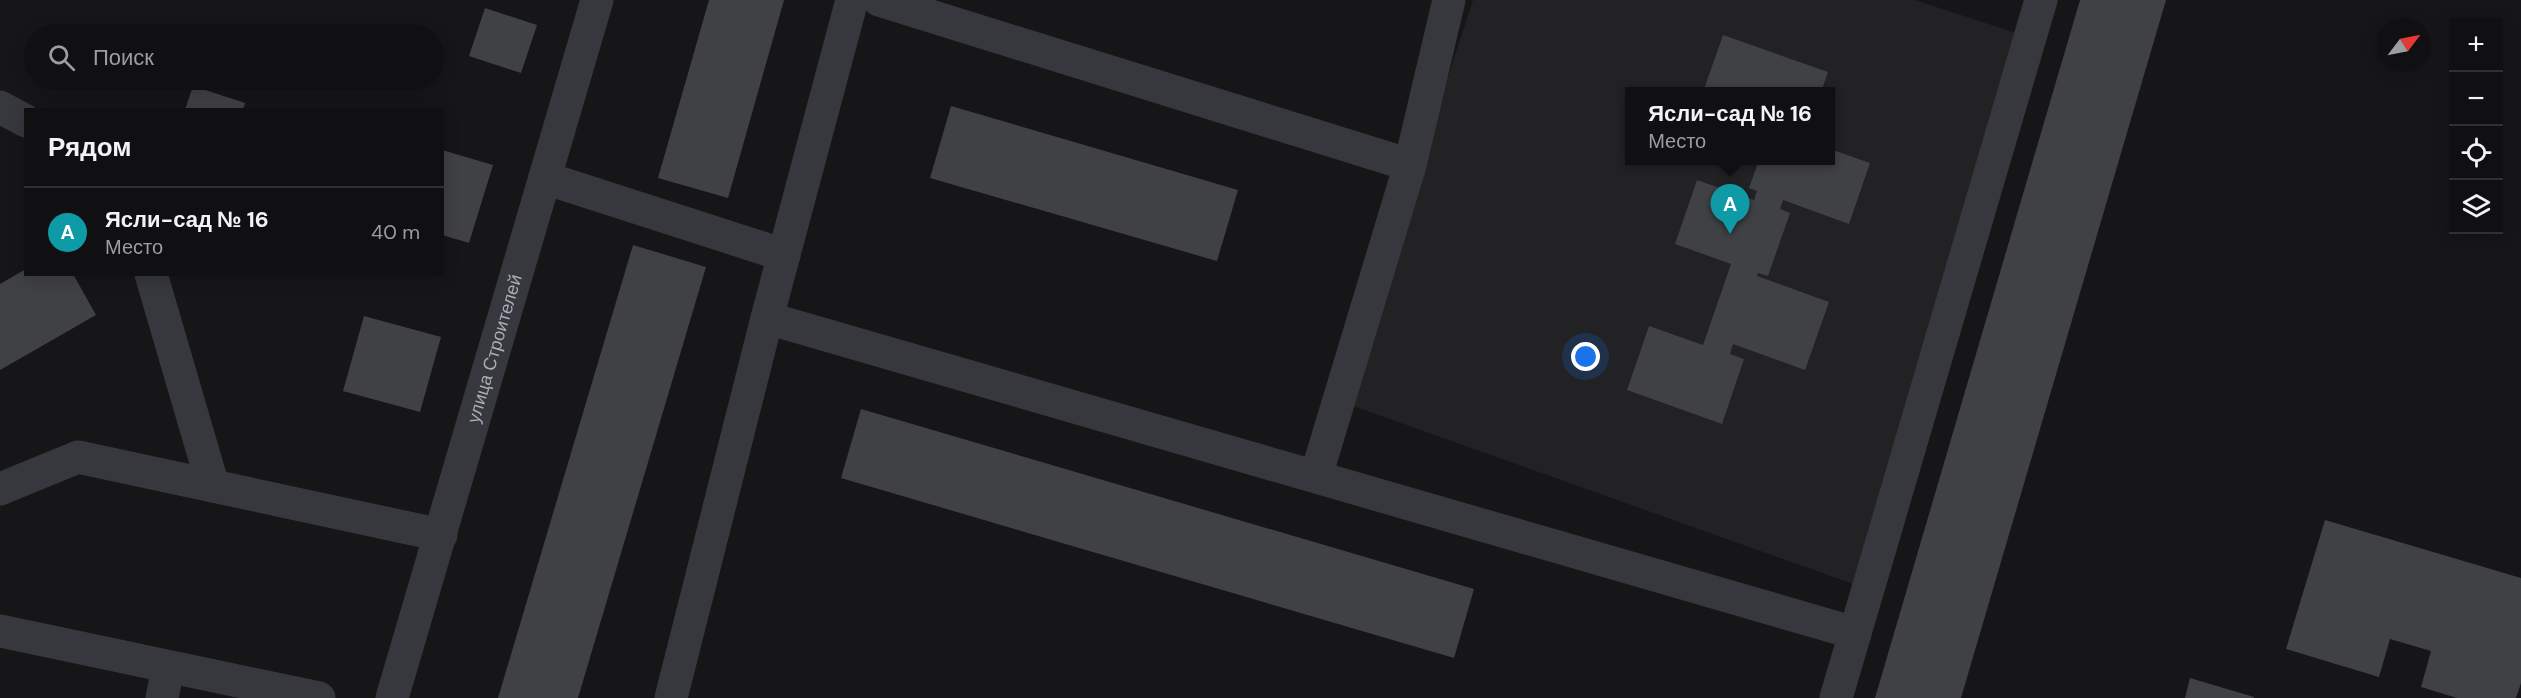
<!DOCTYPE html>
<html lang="ru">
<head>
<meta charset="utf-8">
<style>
	body { margin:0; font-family:"DM Sans",sans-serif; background:#1e1e20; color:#f1f3f6 }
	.controls { position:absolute; right:18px; top:18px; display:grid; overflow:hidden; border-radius:0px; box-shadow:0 3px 15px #0003 }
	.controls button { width:54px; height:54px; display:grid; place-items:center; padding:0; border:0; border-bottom:2px solid #303032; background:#101012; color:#f1f3f6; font:30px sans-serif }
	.compass { position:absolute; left:2377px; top:18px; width:54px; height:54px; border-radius:50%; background:#101012; box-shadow:0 3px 15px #0003; rotate:58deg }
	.you { position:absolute; left:1586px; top:357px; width:21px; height:21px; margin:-15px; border:4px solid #fff; border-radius:50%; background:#1a73e8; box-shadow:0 0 0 9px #1a73e833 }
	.badge { display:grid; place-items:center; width:39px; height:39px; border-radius:50%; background:#f2b134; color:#fff; font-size:20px; font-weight:700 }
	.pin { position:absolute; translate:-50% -50px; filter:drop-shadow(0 2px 3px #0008) }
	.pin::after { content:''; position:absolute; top:32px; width:21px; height:18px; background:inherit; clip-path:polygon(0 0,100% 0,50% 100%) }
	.popup { position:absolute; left:1625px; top:87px; width:210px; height:78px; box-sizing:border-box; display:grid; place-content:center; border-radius:0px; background:#101012; filter:drop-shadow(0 2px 4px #0005); font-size:20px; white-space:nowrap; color:#9c9d9f }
	.popup b { font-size:22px; color:#f1f3f6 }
	.popup::after { content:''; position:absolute; left:50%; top:100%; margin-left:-12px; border:12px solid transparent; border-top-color:#101012 }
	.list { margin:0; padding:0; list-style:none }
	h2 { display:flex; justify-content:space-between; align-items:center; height:78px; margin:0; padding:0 24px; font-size:26px }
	h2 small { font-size:20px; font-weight:400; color:#9c9d9f }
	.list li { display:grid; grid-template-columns:39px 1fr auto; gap:18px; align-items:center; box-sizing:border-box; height:90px; padding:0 24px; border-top:2px solid #303032 }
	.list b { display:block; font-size:22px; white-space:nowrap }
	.list p { margin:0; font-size:20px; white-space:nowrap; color:#9c9d9f }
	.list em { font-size:20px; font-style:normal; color:#9c9d9f }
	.icon { flex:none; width:33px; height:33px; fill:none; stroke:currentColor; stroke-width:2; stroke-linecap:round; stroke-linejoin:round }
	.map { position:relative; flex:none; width:2521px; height:698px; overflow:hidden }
	.search { position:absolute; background:#101012; box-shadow:0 3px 15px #0003; left:24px; top:24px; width:420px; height:66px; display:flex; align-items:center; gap:15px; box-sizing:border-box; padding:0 21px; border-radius:33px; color:#9c9d9f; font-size:22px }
	.panel { position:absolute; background:#101012; box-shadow:0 3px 15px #0003; left:24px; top:108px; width:420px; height:168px; border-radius:0px }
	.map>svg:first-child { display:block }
	.built { fill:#222225; fill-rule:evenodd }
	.building { fill:#404145 }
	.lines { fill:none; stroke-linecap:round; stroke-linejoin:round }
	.minor { stroke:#37383d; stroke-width:33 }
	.labels { text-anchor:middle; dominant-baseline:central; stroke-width:4.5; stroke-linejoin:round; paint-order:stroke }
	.street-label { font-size:18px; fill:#a8adb8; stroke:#111113 }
</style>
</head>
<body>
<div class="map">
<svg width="2521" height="698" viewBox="0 0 2521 698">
	<rect width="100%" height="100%" fill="#161618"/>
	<path class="built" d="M1473,0h442l104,34 -166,550 -511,-182zM1630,92h200v68h-200z"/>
	<path class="building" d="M709,0h75l-56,198 -70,-20z
		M2080,0h86l-205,698h-86z
		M485,8l52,17 -16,48 -52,-17z
		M1723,35l105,37 -7,20h-118z
		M193,86l52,17 -2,7h-58z
		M951,106l287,84 -21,71 -287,-83z
		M1830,149l40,14 -21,61 -66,-24 -3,9 10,4 -22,63 -10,-3 -1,3 72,26 -24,68 -72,-26 -3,10 14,5 -22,65 -95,-34 22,-64 54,19 28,-81 -56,-20 22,-64 57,20 3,-9 -8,-3 10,-28h71z
		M442,150l51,15 -24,78 -27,-8z
		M633,245l73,22 -128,431h-80z
		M26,269v5h47l23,41 -96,55v-86z
		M364,316l77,21 -21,75 -77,-21z
		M861,409l613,180 -20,69 -613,-180z
		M2325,520l196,58v105l-5,15h-59l-36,-11 10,-36 -41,-12 -11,38 -93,-28z
		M2190,678l64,19v1h-69z"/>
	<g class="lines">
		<g class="minor">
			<path d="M879,0l531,165"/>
			<path d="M0,107l26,14"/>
			<path d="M545,178l239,77"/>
			<path d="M151,274l62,212"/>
			<path d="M767,318l1088,315"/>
			<path d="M1316,476l94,-311 39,-165"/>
			<path d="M0,489l78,-32 363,78"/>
			<path d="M0,631l319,67"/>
			<path d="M162,698l6,-30"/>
			<path id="s1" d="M392,698l205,-698"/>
			<path d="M671,698l96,-380 85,-318"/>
			<path d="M1836,698l205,-698"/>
		</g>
	</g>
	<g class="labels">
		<g class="street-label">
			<text stroke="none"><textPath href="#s1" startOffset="364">улица Строителей</textPath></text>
		</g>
	</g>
</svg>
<div class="controls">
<button>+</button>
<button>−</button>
<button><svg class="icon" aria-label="locate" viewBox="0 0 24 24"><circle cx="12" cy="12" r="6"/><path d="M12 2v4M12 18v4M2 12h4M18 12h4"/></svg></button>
<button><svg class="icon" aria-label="layers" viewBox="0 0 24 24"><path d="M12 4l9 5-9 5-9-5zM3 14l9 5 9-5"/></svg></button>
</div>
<svg class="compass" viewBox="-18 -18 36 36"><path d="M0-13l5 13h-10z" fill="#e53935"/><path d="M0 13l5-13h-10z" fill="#9c9d9f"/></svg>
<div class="you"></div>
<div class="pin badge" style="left:1730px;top:234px;background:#0f9aa8">A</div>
<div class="popup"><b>Ясли-сад № 16</b>Место</div>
<div class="search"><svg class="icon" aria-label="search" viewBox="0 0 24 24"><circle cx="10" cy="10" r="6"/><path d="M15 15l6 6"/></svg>Поиск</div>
<section class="panel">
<h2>Рядом<small></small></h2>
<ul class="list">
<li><span class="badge" style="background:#0f9aa8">A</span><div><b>Ясли-сад № 16</b><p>Место</p></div><em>40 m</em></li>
</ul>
</section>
</div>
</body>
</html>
